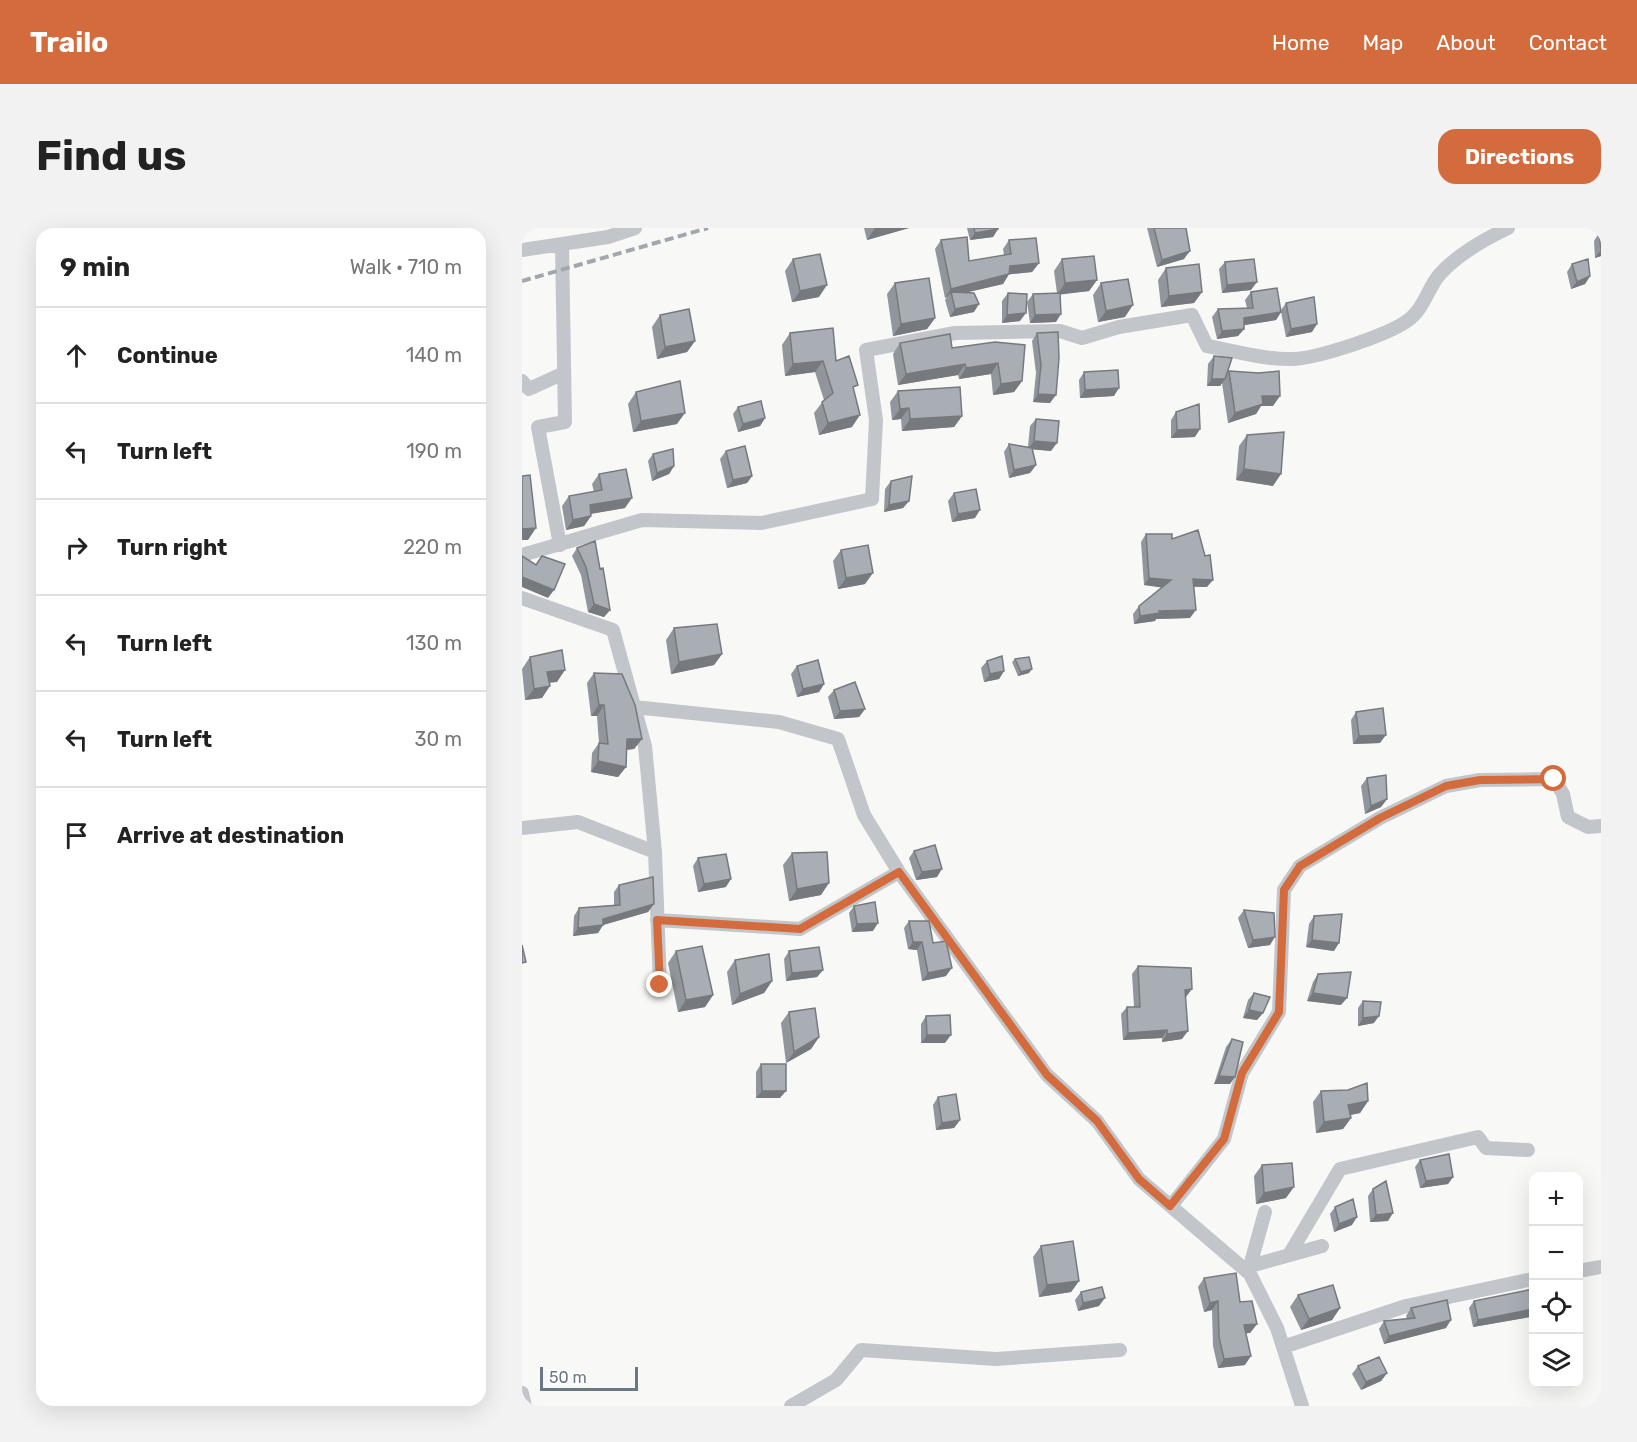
<!DOCTYPE html>
<html lang="en">
<head>
<meta charset="utf-8">
<style>
	body { margin:0; font-family:Rubik,sans-serif; background:#f2f2f2; color:#222 }
	.controls { position:absolute; right:18px; bottom:18px; display:grid; overflow:hidden; border-radius:12px; box-shadow:0 6px 24px #0002 }
	.controls button { width:54px; height:54px; display:grid; place-items:center; padding:0; border:0; border-bottom:2px solid #e0e0e0; background:#fff; color:#222; font:30px sans-serif }
	.scale { position:absolute; left:18px; bottom:15px; width:98px; box-sizing:border-box; padding-left:6px; border:3px solid #6a7784; border-top:0; font-size:16px; line-height:21px; white-space:nowrap; color:#6a7784; -webkit-text-stroke:4px #fff; paint-order:stroke }
	.stop { position:absolute; width:18px; height:18px; margin:-14px; border:4px solid #d36b3c; border-radius:50%; background:#fff }
	.stop.end { background:#d36b3c; border-color:#fff; box-shadow:0 2px 6px #0008 }
	.list { margin:0; padding:0; list-style:none }
	h2 { display:flex; justify-content:space-between; align-items:center; height:78px; margin:0; padding:0 24px; font-size:26px }
	h2 small { font-size:20px; font-weight:400; color:#767676 }
	.list li { display:grid; grid-template-columns:39px 1fr auto; gap:18px; align-items:center; box-sizing:border-box; height:96px; padding:0 24px; border-top:2px solid #e0e0e0 }
	.list b { display:block; font-size:22px; white-space:nowrap }
	.list em { font-size:20px; font-style:normal; color:#767676 }
	.icon { flex:none; width:33px; height:33px; fill:none; stroke:currentColor; stroke-width:2; stroke-linecap:round; stroke-linejoin:round }
	.map { position:relative; flex:none; width:1079px; height:1178px; overflow:hidden; border-radius:18px }
	header { display:flex; align-items:center; gap:36px; box-sizing:border-box; height:84px; padding:0 30px; background:#d36b3c; color:#fff }
	header strong { font-size:28px }
	nav { display:flex; gap:33px; margin-inline-start:auto; font-size:21px }
	.intro { display:flex; align-items:center; justify-content:space-between; box-sizing:border-box; height:144px; padding:0 36px }
	h1 { margin:0; font-size:42px }
	.button { padding:15px 27px; border-radius:18px; background:#d36b3c; color:#fff; font-size:21px; font-weight:700 }
	main { display:flex; gap:36px; padding:0 36px }
	aside { flex:1; background:#fff; border-radius:18px; box-shadow:0 6px 24px #0002 }
	.map>svg:first-child { display:block }
	.lines { fill:none; stroke-linecap:round; stroke-linejoin:round }
	.minor { stroke:#c2c5c9; stroke-width:14 }
	.rail { stroke:#a2a7ad; stroke-width:4; stroke-dasharray:9 4.5; stroke-linecap:butt }
	.wall { fill:#90969b }
	.shaded-wall { fill:#767a7e }
	.building { fill:#a8aeb4; stroke:#767a7e; stroke-width:1.5 }
	.route { stroke:#d36b3c; stroke-width:8 }
</style>
</head>
<body>
<header>
<strong>Trailo</strong>
<nav><a>Home</a><a>Map</a><a>About</a><a>Contact</a></nav>
</header>
<div class="intro"><h1>Find us</h1><a class="button">Directions</a></div>
<main>
<aside>
<h2>9 min<small>Walk · 710 m</small></h2>
<ul class="list">
<li><svg class="icon" aria-label="ahead" viewBox="0 0 24 24"><path d="M12 20V5M6 11l6-6 6 6"/></svg><div><b>Continue</b></div><em>140 m</em></li>
<li><svg class="icon" aria-label="left" viewBox="0 0 24 24"><path d="M17 20v-9H6M10 6l-5 5 5 5"/></svg><div><b>Turn left</b></div><em>190 m</em></li>
<li><svg class="icon" aria-label="right" viewBox="0 0 24 24"><path d="M7 20v-9h11M14 6l5 5-5 5"/></svg><div><b>Turn right</b></div><em>220 m</em></li>
<li><svg class="icon" aria-label="left" viewBox="0 0 24 24"><path d="M17 20v-9H6M10 6l-5 5 5 5"/></svg><div><b>Turn left</b></div><em>130 m</em></li>
<li><svg class="icon" aria-label="left" viewBox="0 0 24 24"><path d="M17 20v-9H6M10 6l-5 5 5 5"/></svg><div><b>Turn left</b></div><em>30 m</em></li>
<li><svg class="icon" aria-label="arrive" viewBox="0 0 24 24"><path d="M6 21V4h12l-3 4 3 4H6"/></svg><div><b>Arrive at destination</b></div></li>
</ul>
</aside>
<div class="map">
<svg width="1079" height="1178" viewBox="0 0 1079 1178">
	<rect width="100%" height="100%" fill="#f8f8f6"/>
	<g class="lines">
		<path class="minor" d="M0,22l86,-13 27,-9
			M0,153l7,8 35,-16
			M38,317l-22,-118 27,-5 -3,-178
			M0,327l120,-35 120,3 110,-24 4,-79 -10,-70 89,-17 105,-2 22,7 37,-11 73,-12 15,31c28,5 58,14 86,13 25,-1 104,-26 120,-43 12,-11 16,-30 27,-42 18,-20 45,-35 68,-46
			M0,370l91,32 32,116 10,106 5,133
			M112,479l145,15 59,17 26,76 35,57 148,203 50,46 42,58 111,95 27,54 25,78
			M0,600l56,-6 77,30
			M135,692l143,9 99,-57
			M649,978l53,-67 18,-66 37,-61 5,-122 16,-24 80,-48 66,-32 34,-6 74,-1 9,15 5,23 20,10 13,-1
			M767,1027l51,-86 138,-32 8,11 42,2
			M728,1038l15,-54
			M721,1040l79,-22
			M1056,1043l23,-4
			M761,1119l123,-41 127,-27
			M0,1165l3,13
			M269,1178l45,-26 25,-30 135,9 124,-9"/>
		<path class="rail" d="M0,53l186,-53"/>
	</g>
	<path class="wall" d="M342,0h45l-42,12z
		M445,0h31v1l-5,8 -23,3z
		M625,0h39l-2,31 -27,8z
		M1079,4v24l-6,2 -1,-17 5,-8z
		M419,12l28,21 35,-6 -1,-6 6,-9 30,23 -7,9 -23,2 -6,10 -37,8 8,20 -24,5 -5,-17 2,-3 -2,1 -10,-49z
		M271,31l26,38 -27,5 -7,-31z
		M540,31l35,21 -8,11 -29,3 -4,28 -26,1 -3,-21 6,-8 24,-1 -3,-22z
		M703,34l26,28 -29,3 -3,-24z
		M1050,36l18,12 -5,8 -14,5 -4,-17z
		M644,40l36,24 -8,11 -33,4 -3,-27z
		M373,55l40,35 -8,11 -34,7 -6,-42z
		M579,55l24,34 -27,5 -5,-27z
		M729,64l30,18 5,-7 26,29 -26,5 -5,-25 -5,8 -32,5v4l-6,7 -21,3 -5,-22 6,-8 29,-1 -2,-8z
		M486,65l12,28 -18,2v-22z
		M138,87l35,26 -8,11 -30,7 -5,-32z
		M268,105l46,28 18,30 -2,36 -33,8 -5,-22 10,-13 -9,-28 -30,4 -3,-31z
		M515,105l13,70 -17,-1 3,-29 -4,-32z
		M473,114l27,39 -8,11 -21,3 -2,-21 -32,5 -1,-4 -60,10 -5,-31 7,-11 52,5z
		M692,128l13,17 2,-2 44,35h-12l-5,8 -28,9 -6,-40 -2,3h-13l1,-22z
		M562,144l30,24 -34,2 -1,-18z
		M376,163l64,25 -8,11 -52,4 -1,-12 -9,1 -2,-18z
		M114,164l41,32 -44,8 -5,-28z
		M216,179l27,11 -5,8 -22,6 -5,-18z
		M654,184l19,25 -24,1v-18z
		M514,191l15,32 -19,-2 4,16 -6,8 -21,5 -5,-26 5,-8 19,3 2,-21z
		M725,207l26,51 -37,-6 3,-34z
		M204,223l26,25 -5,7 -20,5 -7,-29z
		M131,226l21,12 -5,8 -17,7 -4,-20z
		M77,246l26,34 -34,6v2l-7,10 -18,4 -4,-24 7,-10 25,-4 -2,-8z
		M369,253l18,20 -6,7 -19,4 1,-23z
		M432,265l21,25 -23,4 -4,-21z
		M624,306l26,5 35,48h-13l-4,31 -34,1 -1,2 -21,3 -1,-10 6,-8 23,-19 -18,-2 -3,-43z
		M55,320l23,21 10,41 -6,7 -16,-5 -7,-37 -9,-19z
		M319,322l24,34 -27,5 -5,-28z
		M152,400l48,26 -8,11 -43,9 -5,-34z
		M8,429l27,25h-8l-7,16 -17,2 -3,-31z
		M493,431l14,14 -11,3 -6,-14z
		M465,433l17,10 -5,8 -15,3 -3,-14z
		M275,438l27,18 -5,8 -22,5 -6,-23z
		M72,445l48,66 -8,10 -7,1 -1,17 -8,10 -27,-5 1,-19 7,-10 -2,-27h-6l-4,-33z
		M312,462l31,19 -6,8 -25,2 -6,-22z
		M834,484l24,31 -27,1 -2,-24z
		M845,550l20,21 -6,8 -16,7 -4,-28z
		M392,623l23,26 -21,3 -7,-22z
		M270,625l29,42 -32,6 -6,-36z
		M176,630l28,29 -28,5 -5,-26z
		M97,657l35,19 -6,8 -45,13 -5,8 -25,3 1,-20 5,-8 35,-3v-13z
		M332,678l19,25 -21,1 -3,-19z
		M722,682l26,35 -22,3 -10,-30z
		M792,688l20,35 -28,-4 3,-23z
		M387,693l37,55 -24,5 -5,-31 -9,-1 -4,-21z
		M154,723l37,44 -8,12 -27,5 -10,-49z
		M267,723l34,19 -6,7 -31,4 -2,-22z
		M213,732l37,21 -8,12 -32,12 -5,-33z
		M616,738l48,31h-1l-3,42 -20,3v-4l-39,2 -2,-26 6,-7h7l-2,-33z
		M796,746l23,31 -34,-4 6,-19z
		M732,765l9,20 -6,7 -14,-2 5,-18z
		M841,773l11,22 -16,3v-18z
		M267,784l30,25 -8,12 -25,14 -5,-40z
		M404,788l19,27h-24v-19z
		M710,811l-2,45h-16l12,-37z
		M239,836l19,34h-24v-26z
		M799,863l47,10 -8,12 -10,2 1,3 -8,11 -27,4 -3,-31z
		M416,869l22,23 -6,8 -18,2 -3,-25z
		M898,932l33,17 -5,7 -28,4 -5,-21z
		M740,937l24,33 -30,6 -2,-28z
		M851,961l15,32 -18,1 -2,-26z
		M813,979l17,18 -18,7 -4,-18z
		M519,1018l38,35 -8,11 -32,5 -6,-40z
		M682,1050l36,24 17,22 -7,9h-4l-1,32 -27,3 -5,-22 -1,-36 -8,2 -6,-25z
		M559,1064l18,14 -21,5 -3,-11z
		M776,1067l42,13 -8,12 -31,10 -11,-23z
		M952,1073l56,16 -57,10 -4,-19z
		M889,1080l35,20 -62,16 -5,-15 5,-8 23,-2 -1,-3z
		M836,1138l29,7 -6,8 -20,9 -9,-16z"/>
	<path class="shaded-wall" d="M353,0h34l-42,12z
		M476,1l-5,8 -23,3 5,-7z
		M1079,22v6l-6,2z
		M668,23l-6,8 -27,8 5,-7z
		M517,35l-7,9 -29,3 7,-9z
		M487,46l-6,10 -51,12 -1,-4 -4,5 -2,1 6,-9z
		M1068,48l-5,8 -14,5 6,-7z
		M575,52l-8,11 -32,4 8,-12z
		M735,54l-6,8 -29,3 5,-8z
		M305,57l-8,12 -27,5 8,-11z
		M680,64l-8,11 -33,4 8,-11z
		M457,76l-5,8 -24,5 5,-8z
		M611,77l-8,12 -27,5 8,-11z
		M759,84l-5,8 -37,6 5,-8z
		M504,85l-6,8 -18,2 5,-8z
		M539,86l-5,8 -26,1 5,-8z
		M413,90l-8,11 -34,7 8,-12z
		M795,96l-5,8 -26,5 5,-8z
		M722,101l-6,7 -21,3 5,-8z
		M173,113l-8,11 -30,7 8,-12z
		M301,133l-8,11 -30,4 8,-12z
		M476,135l-7,11 -32,5 7,-11z
		M443,136l-7,11 -60,10 8,-11z
		M690,151h13l-5,7h-13z
		M500,153l-8,11 -21,3 8,-11z
		M597,160l-5,8 -34,2 5,-8z
		M516,166l18,1 -6,8 -17,-1z
		M740,168h18l-7,10h-12l-5,8 -28,9 7,-10z
		M387,180l-8,11 -9,1 8,-11z
		M163,185l-8,11 -44,8 8,-11z
		M338,187l-8,12 -33,8 9,-12z
		M440,188l-8,11 -52,4 8,-12z
		M243,190l-5,8 -22,6 5,-8z
		M678,201l-5,8 -24,1 6,-8z
		M512,213l23,2 -6,8 -23,-2z
		M514,237l-6,8 -21,5 5,-8z
		M152,238l-5,8 -17,7 5,-8z
		M722,241l37,5 -8,12 -37,-6z
		M230,248l-5,7 -20,5 6,-8z
		M110,270l-7,10 -42,7 7,-10z
		M387,273l-6,7 -19,4 5,-7z
		M458,282l-5,8 -23,4 6,-8z
		M69,288l-7,10 -18,4 7,-10z
		M14,300l-8,12h-6v-11z
		M351,345l-8,11 -27,5 8,-11z
		M0,349l32,13 -6,8 -26,-11z
		M627,350l22,2 -6,8 -21,-3z
		M671,351l20,1 -6,7 -19,-1z
		M72,376l16,6 -6,7 -16,-5z
		M674,382l-6,8 -34,1 -1,2 -21,3 6,-8 19,-5z
		M200,426l-8,11 -43,9 8,-12z
		M510,441l-3,4 -11,3 3,-4z
		M43,442l-8,12 -18,2 8,-12z
		M482,443l-5,8 -15,3 6,-8z
		M302,456l-5,8 -22,5 6,-8z
		M28,458l-8,12 -17,2 9,-11z
		M77,477h5l-7,11h-6z
		M343,481l-6,8 -25,2 6,-8z
		M864,507l-6,8 -27,1 6,-8z
		M105,511h15l-8,10 -14,1z
		M76,533l28,6 -8,10 -27,-5z
		M865,571l-6,8 -16,7 6,-8z
		M420,641l-5,8 -21,3 6,-8z
		M209,651l-5,8 -28,5 6,-8z
		M307,655l-8,12 -32,6 8,-12z
		M132,676l-6,8 -45,13 -5,8 -25,3 5,-8 25,-9z
		M356,695l-5,8 -21,1 5,-8z
		M753,709l-5,8 -22,3 5,-8z
		M790,712l27,3 -5,8 -28,-4z
		M391,714h9l-5,8 -9,-1z
		M430,740l-6,8 -24,5 6,-8z
		M301,742l-6,7 -31,4 6,-8z
		M250,753l-8,12 -32,12 8,-11z
		M670,761l-6,8 -7,1 6,-8z
		M791,765l34,5 -6,7 -34,-4z
		M191,767l-8,12 -27,5 8,-12z
		M727,782l14,3 -6,7 -14,-2z
		M857,788l-5,7 -16,3 5,-8z
		M645,802l-5,8 -39,2 5,-7z
		M666,803l-6,8 -20,3 5,-8z
		M405,807h24l-6,8h-24z
		M297,809l-8,12 -25,14 8,-11z
		M697,848l16,1 -5,7h-16z
		M240,863h24l-6,7h-24z
		M846,873l-8,12 -20,4 8,-12z
		M829,890l-8,11 -27,4 8,-11z
		M438,892l-6,8 -18,2 6,-7z
		M931,949l-5,7 -28,4 6,-7z
		M772,959l-8,11 -30,6 8,-11z
		M871,985l-5,8 -18,1 6,-7z
		M835,989l-5,8 -18,7 5,-8z
		M557,1053l-8,11 -32,5 8,-12z
		M583,1070l-6,8 -21,5 5,-8z
		M696,1073l-6,9 -8,2 6,-9z
		M818,1080l-8,12 -31,10 8,-11z
		M1011,1081v3l-3,5 -57,10 5,-7z
		M929,1092l-5,8 -62,16 5,-8z
		M735,1096l-7,9 -13,1 7,-9z
		M729,1128l-6,9 -27,3 6,-9z
		M865,1145l-6,8 -20,9 5,-8z"/>
	<path class="building" d="M452,0h24v1l-23,4z
		M632,0h32l4,23 -28,9z
		M1079,4v18l-2,-17z
		M445,9l2,24 42,-7 -2,-14 27,-2 3,25 -29,3 -1,8 -58,15 -10,-49z
		M298,26l7,31 -27,6 -7,-32z
		M572,28l3,24 -32,3 -3,-24z
		M732,31l3,23 -30,3 -2,-23z
		M1066,31l2,17 -13,6 -5,-18z
		M677,36l3,28 -33,4 -3,-28z
		M407,50l6,40 -34,6 -6,-41z
		M606,51l5,26 -27,6 -5,-28z
		M755,60l4,24 -37,6v11l-22,2 -4,-22 35,-1 -2,-16z
		M429,64l23,1 5,11 -24,5z
		M486,65l19,1 -1,19 -19,2z
		M538,65l1,21 -26,1 -2,-21z
		M792,69l3,27 -26,5 -5,-26z
		M167,81l6,32 -30,6 -5,-32z
		M311,100l3,33 13,-5 9,29 -5,2 7,28 -32,8 -6,-21 11,-9 -10,-32 -30,3 -3,-31z
		M536,104l1,26 -3,37 -18,-1 3,-29 -4,-32z
		M428,106l2,14 43,-6 30,3 -3,36 -21,3 -3,-21 -32,5 -1,-4 -59,10 -6,-31z
		M692,128l18,2 -7,21h-13z
		M596,142l1,18 -34,2 -1,-18z
		M707,143l30,2 20,-2 1,25h-18l1,8 -28,9z
		M158,153l5,32 -44,8 -5,-29z
		M438,159l2,29 -52,3 -1,-11 -9,1 -2,-18z
		M239,173l4,17 -22,6 -5,-17z
		M677,176l1,25 -23,1 -1,-18z
		M514,191l23,2 -2,22 -23,-2z
		M762,204l-3,42 -37,-5 3,-34z
		M487,216l23,4 4,17 -22,5z
		M223,218l7,30 -19,4 -7,-29z
		M151,221l1,17 -17,7 -4,-19z
		M104,241l6,29 -42,7 1,11 -18,4 -4,-24 33,-6 -3,-16z
		M8,247l6,53 -14,1v-53z
		M390,248l-3,25 -20,4 2,-24z
		M454,261l4,21 -22,4 -4,-21z
		M676,302l7,26 5,-1 3,25 -20,-1 3,31 -37,1 1,2 -20,3 -1,-10 32,-26 -22,-2 -3,-44h26v5z
		M73,313l5,28 3,-1 7,42 -16,-6 -8,-37 -9,-19z
		M346,317l5,28 -27,5 -5,-28z
		M0,328l14,9 6,-9 23,8 -11,26 -32,-13z
		M195,396l5,30 -43,8 -5,-34z
		M40,422l3,20 -18,2 3,14 -16,3 -4,-32z
		M480,428l2,15 -14,3 -3,-13z
		M507,429l3,12 -11,3 -6,-13z
		M296,432l6,24 -21,5 -6,-23z
		M72,445l28,1 13,31 7,34h-15l-1,28 -28,-6 1,-18 9,1 -4,-39h-5z
		M333,454l10,27 -25,2 -6,-21z
		M861,480l3,27 -27,1 -3,-24z
		M864,547l1,24 -16,7 -4,-28z
		M413,617l7,24 -20,3 -8,-21z
		M305,624l2,31 -32,6 -5,-36z
		M204,626l5,25 -27,5 -6,-26z
		M131,649l1,27 -51,15v6l-25,3 1,-20 41,-3 -1,-20z
		M353,674l3,21 -21,1 -3,-18z
		M722,682l30,3 1,24 -22,3z
		M820,686l-3,29 -27,-3 2,-24z
		M387,693h20l4,22 13,-2 6,27 -24,5 -6,-31h-9z
		M0,717l4,17 -4,1z
		M180,718l11,49 -27,5 -10,-49z
		M297,719l4,23 -31,3 -3,-22z
		M247,726l3,27 -32,13 -5,-34z
		M616,738l53,2 1,21 -7,1 3,41 -21,3v-4l-39,3 -1,-26h13z
		M829,744l-4,26 -34,-5 5,-19z
		M732,765l16,4 -7,16 -14,-3z
		M841,773l18,1 -2,14 -16,2z
		M293,780l4,29 -25,15 -5,-40z
		M428,787l1,20h-24l-1,-19z
		M710,811l11,3 -8,35 -16,-1z
		M239,836h25v27h-24z
		M845,855l1,18 -20,4 3,13 -27,4 -3,-31 27,-1z
		M434,866l4,26 -18,3 -4,-26z
		M927,926l4,23 -27,4 -6,-21z
		M770,935l2,24 -30,6 -2,-28z
		M864,953l7,32 -17,2 -3,-26z
		M831,971l4,18 -18,7 -4,-17z
		M551,1013l6,40 -32,4 -6,-39z
		M714,1045l4,29 12,-1 5,23 -13,1 7,31 -27,3 -5,-22 -1,-36 -8,2 -6,-25z
		M811,1057l7,23 -31,11 -11,-24z
		M580,1059l3,11 -22,5 -2,-11z
		M1011,1061v20l-55,11 -4,-19z
		M925,1072l4,20 -62,16 -5,-15 31,-3 -4,-10z
		M857,1129l8,16 -21,9 -8,-16z"/>
	<g class="lines">
		<path class="route" d="M138,757l-3,-65 143,9 99,-57 148,203 50,46 42,58 31,27 54,-67 18,-66 37,-61 5,-122 16,-24 80,-48 66,-32 34,-6 74,-1"/>
	</g>
</svg>
<div class="controls">
<button>+</button>
<button>−</button>
<button><svg class="icon" aria-label="locate" viewBox="0 0 24 24"><circle cx="12" cy="12" r="6"/><path d="M12 2v4M12 18v4M2 12h4M18 12h4"/></svg></button>
<button><svg class="icon" aria-label="layers" viewBox="0 0 24 24"><path d="M12 4l9 5-9 5-9-5zM3 14l9 5 9-5"/></svg></button>
</div>
<div class="scale">50 m</div>
<div class="stop" style="left:1032px;top:551px"></div>
<div class="stop end" style="left:138px;top:757px"></div>
</div>
</main>
</body>
</html>
